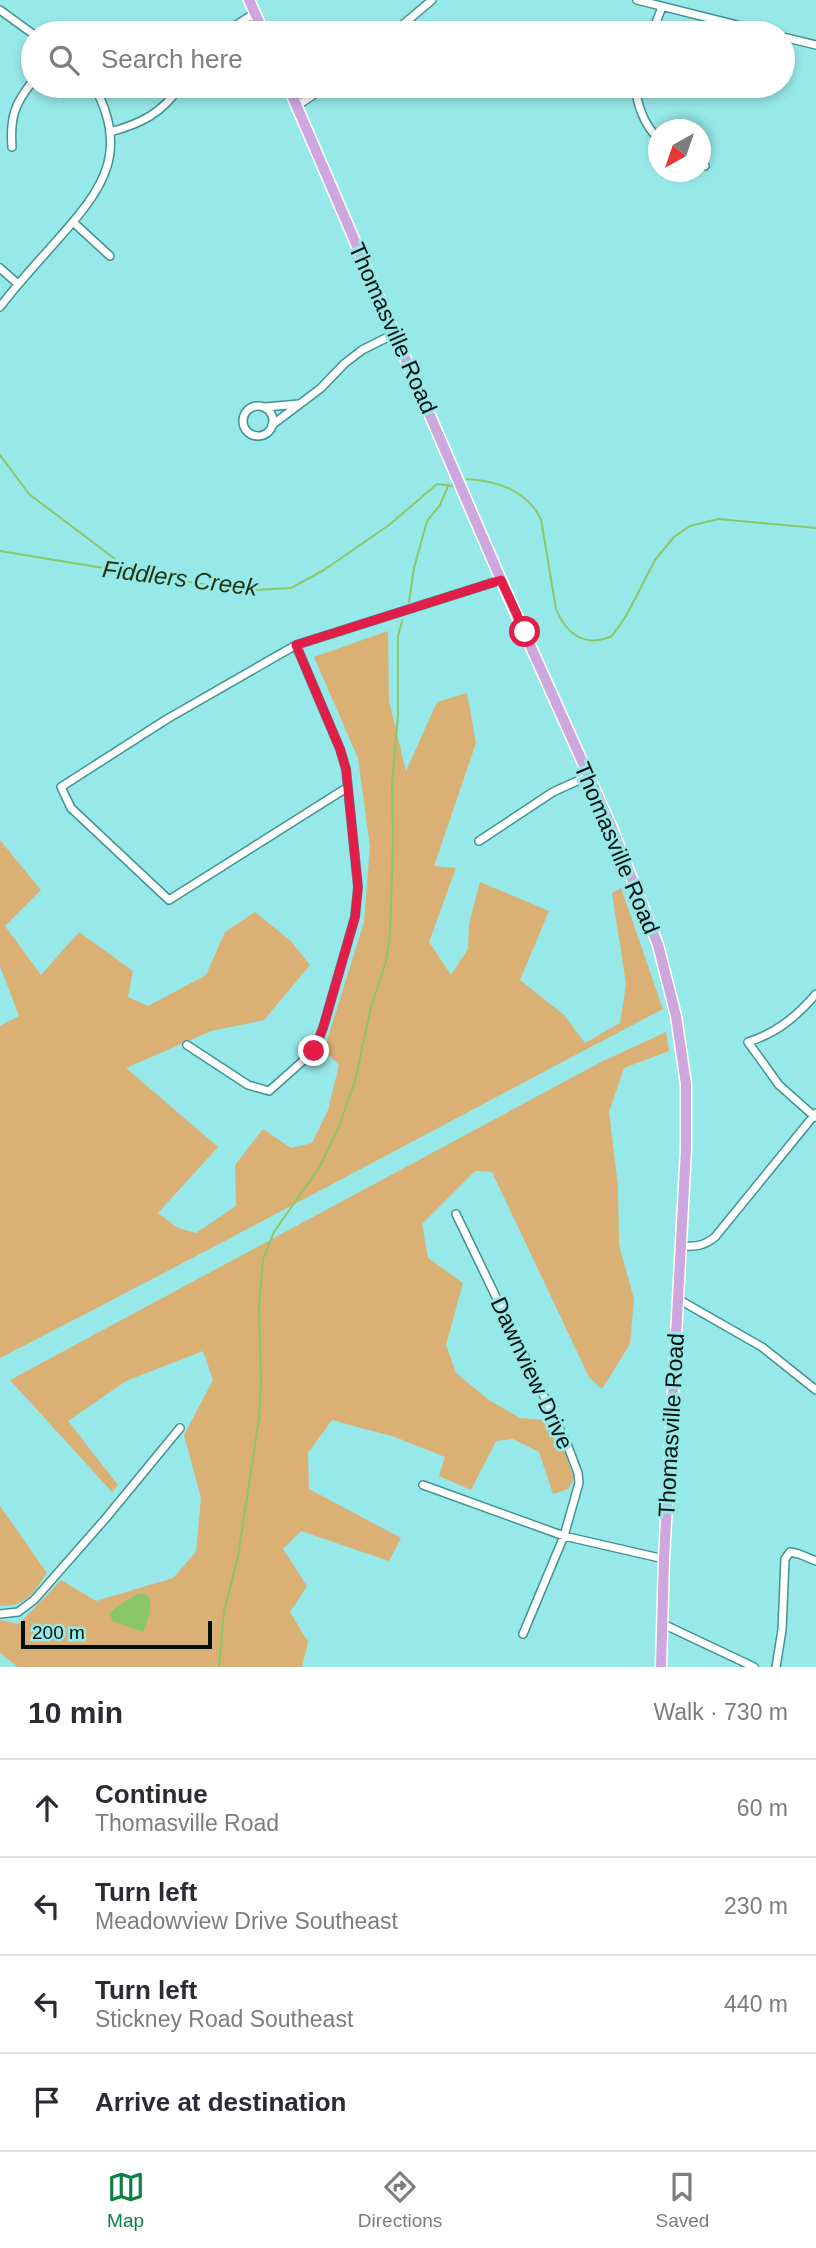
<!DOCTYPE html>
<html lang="en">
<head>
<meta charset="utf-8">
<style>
	body { margin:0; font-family:Helvetica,sans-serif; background:#f7f7f7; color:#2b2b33 }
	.compass { position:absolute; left:648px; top:119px; width:63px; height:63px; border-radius:50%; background:#fff; box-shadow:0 4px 10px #0003; rotate:220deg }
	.scale { position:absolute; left:21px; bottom:18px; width:191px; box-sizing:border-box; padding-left:7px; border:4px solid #001010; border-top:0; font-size:19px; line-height:24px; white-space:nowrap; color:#001010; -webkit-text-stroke:5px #97e8e8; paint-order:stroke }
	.stop { position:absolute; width:21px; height:21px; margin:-16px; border:5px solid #e11d48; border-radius:50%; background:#fff }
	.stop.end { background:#e11d48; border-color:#fff; box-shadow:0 2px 7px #0008 }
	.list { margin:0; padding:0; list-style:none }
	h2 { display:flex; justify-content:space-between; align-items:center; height:91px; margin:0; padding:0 28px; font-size:30px }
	h2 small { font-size:23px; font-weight:400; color:#7c7c81 }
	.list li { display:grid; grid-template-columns:46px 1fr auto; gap:21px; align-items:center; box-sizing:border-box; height:98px; padding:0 28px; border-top:2px solid #e1e1e2 }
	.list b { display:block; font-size:26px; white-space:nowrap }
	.list p { margin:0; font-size:23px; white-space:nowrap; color:#7c7c81 }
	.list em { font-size:23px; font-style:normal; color:#7c7c81 }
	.icon { flex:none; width:38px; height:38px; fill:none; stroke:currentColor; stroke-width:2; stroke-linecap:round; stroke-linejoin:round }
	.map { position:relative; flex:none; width:816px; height:1667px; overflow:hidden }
	.search { position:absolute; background:#fff; box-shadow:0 4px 10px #0003; left:21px; right:21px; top:21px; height:77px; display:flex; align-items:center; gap:18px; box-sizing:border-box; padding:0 24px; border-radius:38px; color:#7c7c81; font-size:26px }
	.sheet { height:483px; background:#fff }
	nav { display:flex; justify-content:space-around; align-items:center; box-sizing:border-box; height:98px; border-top:2px solid #e1e1e2; background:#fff; font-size:19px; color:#7c7c81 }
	nav a { display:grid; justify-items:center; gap:4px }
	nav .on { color:#0b8043 }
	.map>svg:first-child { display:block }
	.green { fill:#dbb074 }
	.water { fill:#8ac767 }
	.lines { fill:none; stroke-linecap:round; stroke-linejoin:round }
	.stream { stroke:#8ac767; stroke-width:2 }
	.minor-casing { stroke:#429393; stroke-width:10 }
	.primary-casing { stroke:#fff; stroke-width:13 }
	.minor { stroke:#fff; stroke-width:7 }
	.primary { stroke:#cda7dd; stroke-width:10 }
	.route { stroke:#e11d48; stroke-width:9 }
	.labels { text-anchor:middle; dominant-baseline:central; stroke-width:6; stroke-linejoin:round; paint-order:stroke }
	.street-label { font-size:23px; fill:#001010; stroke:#97e8e8 }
	.water-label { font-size:24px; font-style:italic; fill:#1c340d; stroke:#97e8e8 }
</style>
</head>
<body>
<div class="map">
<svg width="816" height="1667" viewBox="0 0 816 1667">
	<rect width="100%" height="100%" fill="#97e8e8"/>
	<path class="green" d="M388,631l1,70 17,70 31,-69 30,-9 9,50 -42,123 22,2 -27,74 22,33 17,-26 1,-25 11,-42 69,29 -29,69 44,35 21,28 35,-20 6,-39 -14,-91 9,-5 42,121c-221,116 -441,235 -663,349v-332l19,-10 -19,-50v-126l41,50 -36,36 36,49 38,-43 54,39 -5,26 20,9 58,-31 19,-43 30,-20 36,29 19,24 -46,55 -53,11 -85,37 92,79 -60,66 20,15 18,5 40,-27 -1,-41 28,-36 28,19 21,-5 16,-33 11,-45 -15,-15 40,-128 6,-75 -12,-89 -44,-101z
		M666,1032l3,19 -45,17 -15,44 9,74 1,59 15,54 -4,45 -28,45 -13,-12 -97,-205 -17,-1 -53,53 6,34 35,25 -17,62 10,28 33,27 31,18 26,2 18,30 10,28 -6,11 -15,5 -14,-42 -26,-13 -17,2 -25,49 -32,-14 6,-19 -50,-20 -63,-17 -24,33 1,36 92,49 -12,23 -88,-30 -18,18 24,37 -17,26 18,30 -6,25h-284l-18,-14v-33l19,4 42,-44 35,21 77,-23 23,-26 5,-54 -17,-63 29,-55 -10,-29 -77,30 -58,40 50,64 -6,7 -102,-112 591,-318z
		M0,1506l47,67c-15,21 -20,33 -47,33z"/>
	<path class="water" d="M137,1594h9c9,10 2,26 -3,38l-31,-11 -2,-8 9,-8z"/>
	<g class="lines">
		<path class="stream" d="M0,455l29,39 102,77
			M467,479c31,2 59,11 74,40l15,90c10,25 29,39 56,27l14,-20 29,-56 19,-23 16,-11 28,-7 98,9
			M0,551l195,32 59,7 37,-2 33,-18 65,-45 48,-41 16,2
			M409,602l5,-34 13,-47 13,-16 8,-19
			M219,1667l5,-56 14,-54 21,-139 2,-35 -2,-76 4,-48 11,-27 46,-66 18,-37 17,-48 16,-74 15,-46 4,-27 3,-93 -1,-56 6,-71v-78l4,-15"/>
		<g class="minor-casing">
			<path id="minor" d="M637,0l132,33
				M0,10l33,24
				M224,33l31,-20
				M393,33l39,-33
				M652,33l10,-26
				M783,37l33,8
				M636,86c0,18 9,40 22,52
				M297,106l29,-20
				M110,132c30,-8 53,-19 70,-46
				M12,147c-2,-29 2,-43 21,-66
				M700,164l5,2
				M73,222l37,34
				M0,268l18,16
				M0,307c18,-24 39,-46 59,-69 44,-49 71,-87 35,-152
				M243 421a15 15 0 1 1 30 0a15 15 0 1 1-30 0Z
				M265,407l34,-3
				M272,425l49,-37 23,-24 18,-14 34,-17
				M348,787l-179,113 -98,-92 -10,-21 106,-68 129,-74 205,-65
				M479,841l74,-49 35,-16
				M187,1045l61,40 21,6 45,-40 9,-23 32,-111 3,-30 -12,-118 -6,-20 -44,-104
				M815,1117l-36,-32 -31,-43c29,-9 49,-26 68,-48
				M456,1214l111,230 11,29 1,10 -15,53 -41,98
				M681,1246c14,1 23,0 34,-9l101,-124
				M678,1299l84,48 54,43
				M423,1485l141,51 100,23
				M0,1614l18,-2 16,-12 72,-82 74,-90
				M663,1624l91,43
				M776,1667l6,-37 3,-71 5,-7 9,2 17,7"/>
		</g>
		<g class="primary-casing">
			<path id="primary" d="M249,0l15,33
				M288,86l213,494 111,248 46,117 18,71 10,68v65l-22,410 -3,108"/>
		</g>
		<use href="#minor" class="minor"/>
		<use href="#primary" class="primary"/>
	</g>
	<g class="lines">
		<path class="route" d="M314,1051l9,-23 32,-111 3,-30 -12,-118 -6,-20 -44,-104 205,-65 24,52"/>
	</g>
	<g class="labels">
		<g class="street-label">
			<text transform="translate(393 328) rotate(66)">Thomasville Road</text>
			<text transform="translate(617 848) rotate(67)">Thomasville Road</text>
			<text transform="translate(532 1373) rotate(65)">Dawnview Drive</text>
			<text transform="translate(671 1425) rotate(-87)">Thomasville Road</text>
		</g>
		<g class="water-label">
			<text transform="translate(180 578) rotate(7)">Fiddlers Creek</text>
		</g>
	</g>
</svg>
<svg class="compass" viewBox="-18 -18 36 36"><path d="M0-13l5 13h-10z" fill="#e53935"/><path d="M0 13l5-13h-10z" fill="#7c7c81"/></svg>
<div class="scale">200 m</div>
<div class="stop" style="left:525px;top:632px"></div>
<div class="stop end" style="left:314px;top:1051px"></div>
<div class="search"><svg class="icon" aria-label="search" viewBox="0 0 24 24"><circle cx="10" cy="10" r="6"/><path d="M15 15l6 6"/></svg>Search here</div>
</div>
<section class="sheet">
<h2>10 min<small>Walk · 730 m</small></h2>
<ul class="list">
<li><svg class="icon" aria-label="ahead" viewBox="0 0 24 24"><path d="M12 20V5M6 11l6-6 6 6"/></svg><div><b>Continue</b><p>Thomasville Road</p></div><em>60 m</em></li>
<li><svg class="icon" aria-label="left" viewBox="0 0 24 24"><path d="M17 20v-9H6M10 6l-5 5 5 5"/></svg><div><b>Turn left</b><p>Meadowview Drive Southeast</p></div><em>230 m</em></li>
<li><svg class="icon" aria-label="left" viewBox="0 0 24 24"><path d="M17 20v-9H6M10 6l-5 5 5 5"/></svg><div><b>Turn left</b><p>Stickney Road Southeast</p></div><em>440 m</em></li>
<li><svg class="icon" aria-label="arrive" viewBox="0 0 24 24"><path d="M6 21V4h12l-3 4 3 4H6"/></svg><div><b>Arrive at destination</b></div></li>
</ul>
</section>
<nav>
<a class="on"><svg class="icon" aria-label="map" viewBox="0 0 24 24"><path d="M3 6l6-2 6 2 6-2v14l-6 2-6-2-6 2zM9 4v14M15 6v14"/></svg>Map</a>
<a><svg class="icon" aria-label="directions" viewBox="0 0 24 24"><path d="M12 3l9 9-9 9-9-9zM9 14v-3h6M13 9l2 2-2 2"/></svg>Directions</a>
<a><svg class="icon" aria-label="saved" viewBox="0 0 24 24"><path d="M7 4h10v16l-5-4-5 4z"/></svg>Saved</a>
</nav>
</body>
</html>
